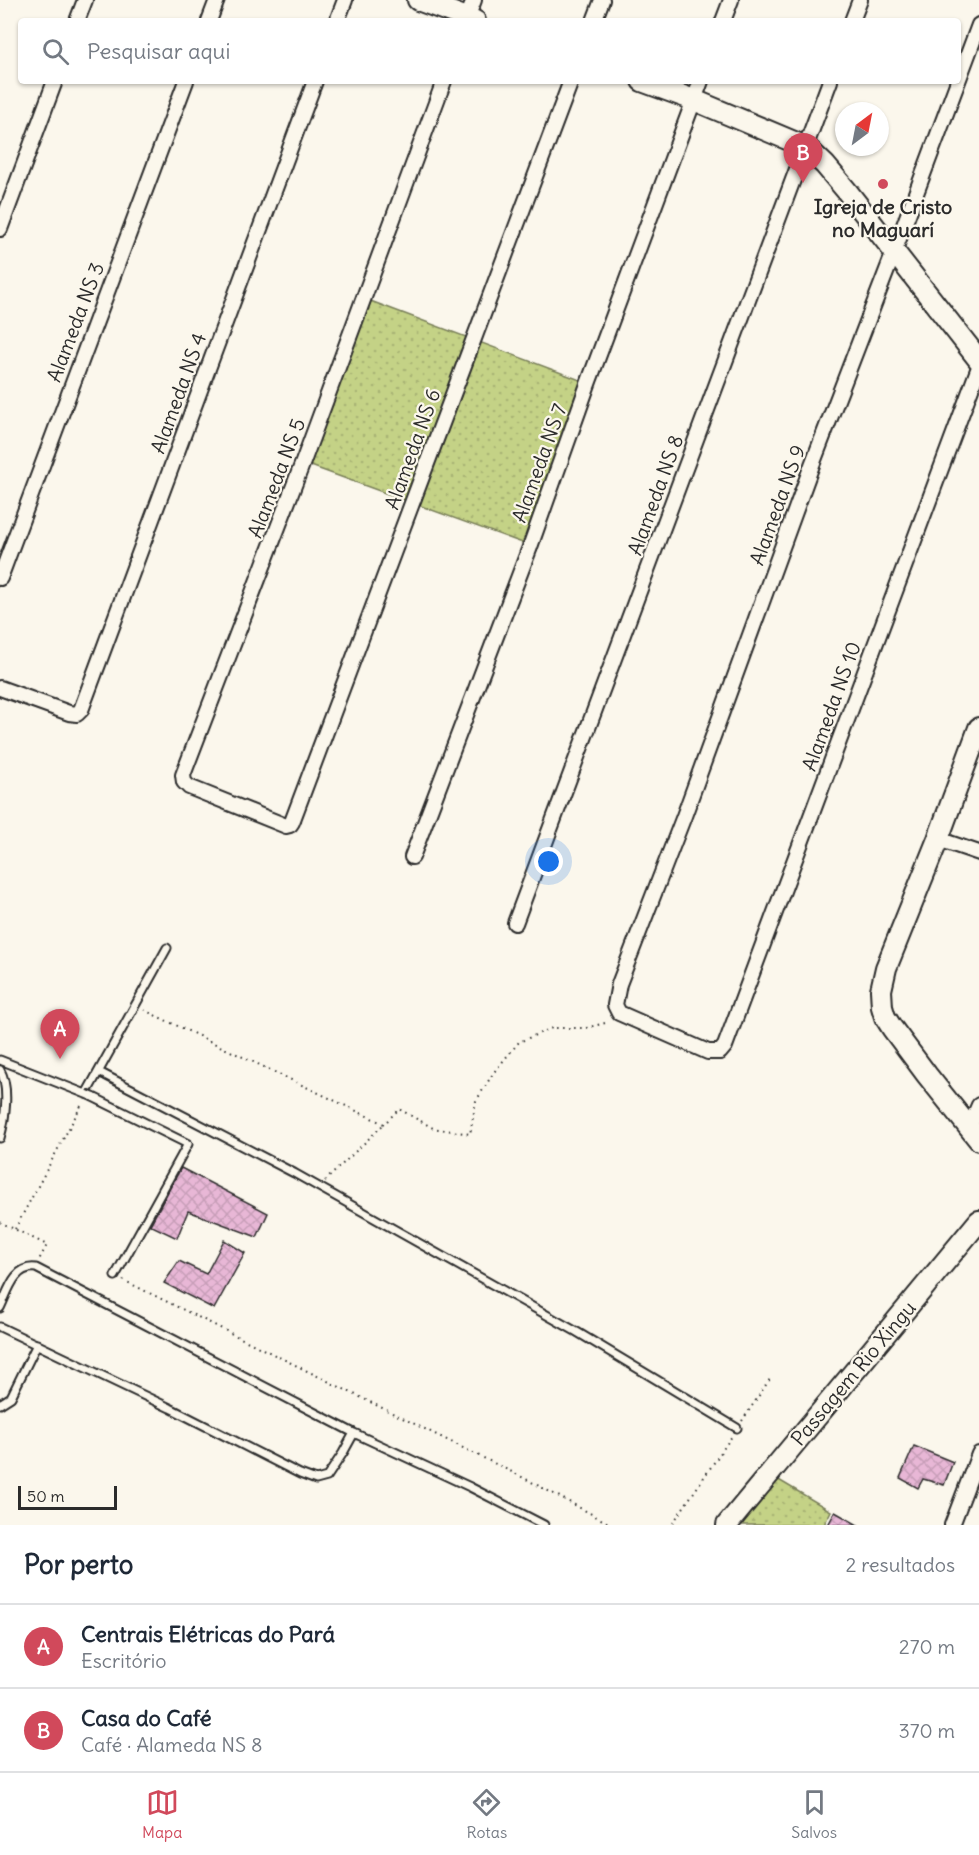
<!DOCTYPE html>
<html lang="pt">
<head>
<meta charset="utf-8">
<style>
	body { margin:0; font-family:Delius,sans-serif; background:#f2f2f3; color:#1f2937 }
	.compass { position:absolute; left:835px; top:102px; width:54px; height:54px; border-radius:50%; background:#fff; box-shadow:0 2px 4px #0004; rotate:32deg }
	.scale { position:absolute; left:18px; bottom:15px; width:99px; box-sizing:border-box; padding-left:6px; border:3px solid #2b2b2b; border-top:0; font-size:16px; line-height:21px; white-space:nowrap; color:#2b2b2b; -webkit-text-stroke:4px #fbf7ec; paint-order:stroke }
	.you { position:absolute; left:549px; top:862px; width:21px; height:21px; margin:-15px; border:4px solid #fff; border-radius:50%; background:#1a73e8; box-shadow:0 0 0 9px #1a73e833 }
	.badge { display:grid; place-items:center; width:39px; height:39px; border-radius:50%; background:#d1495b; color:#fff; font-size:20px; font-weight:700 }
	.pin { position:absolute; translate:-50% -50px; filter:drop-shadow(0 2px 3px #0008) }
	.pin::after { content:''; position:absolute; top:32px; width:21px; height:18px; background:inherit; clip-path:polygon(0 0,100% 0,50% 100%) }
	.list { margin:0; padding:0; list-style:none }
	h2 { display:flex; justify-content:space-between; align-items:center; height:78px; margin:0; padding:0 24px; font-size:26px }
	h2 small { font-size:20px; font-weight:400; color:#747a83 }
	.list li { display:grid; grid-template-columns:39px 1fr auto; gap:18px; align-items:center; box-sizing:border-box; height:84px; padding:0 24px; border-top:2px solid #e0e1e3 }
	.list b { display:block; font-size:22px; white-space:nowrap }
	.list p { margin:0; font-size:20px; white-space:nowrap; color:#747a83 }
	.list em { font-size:20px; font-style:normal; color:#747a83 }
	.icon { flex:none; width:33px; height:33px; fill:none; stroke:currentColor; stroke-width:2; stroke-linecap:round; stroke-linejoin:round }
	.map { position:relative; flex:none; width:979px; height:1525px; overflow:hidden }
	.search { position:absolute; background:#fff; box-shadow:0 2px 4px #0004; left:18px; right:18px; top:18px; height:66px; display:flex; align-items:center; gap:15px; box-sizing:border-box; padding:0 21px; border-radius:6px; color:#747a83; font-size:22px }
	.sheet { height:246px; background:#fff }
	nav { display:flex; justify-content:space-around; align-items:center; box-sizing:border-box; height:84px; border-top:2px solid #e0e1e3; background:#fff; font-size:16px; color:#747a83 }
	nav a { display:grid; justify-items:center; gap:3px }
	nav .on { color:#d1495b }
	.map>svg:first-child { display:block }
	.grass { fill:url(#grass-dots); stroke:#787e58; stroke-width:1.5 }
	.building { fill:url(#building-cross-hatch); stroke:#2b2b2b; stroke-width:1.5 }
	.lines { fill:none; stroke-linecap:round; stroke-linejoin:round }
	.lane-casing { stroke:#2b2b2b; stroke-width:11 }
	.street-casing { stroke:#2b2b2b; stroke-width:18 }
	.secondary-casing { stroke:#2b2b2b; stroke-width:24 }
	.path { stroke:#2b2b2b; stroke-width:2; stroke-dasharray:1.5 4.5; stroke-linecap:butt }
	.lane { stroke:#fbf7ec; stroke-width:7 }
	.street { stroke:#fbf7ec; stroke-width:14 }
	.secondary { stroke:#fbf7ec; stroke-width:20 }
	.lane-bridge-casing { stroke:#2b2b2b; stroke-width:11; stroke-linecap:butt }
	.lane-bridge { stroke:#fbf7ec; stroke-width:7 }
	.poi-dot { fill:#d1495b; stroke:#fbf7ec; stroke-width:2 }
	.labels { text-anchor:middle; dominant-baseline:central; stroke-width:4.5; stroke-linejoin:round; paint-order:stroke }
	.poi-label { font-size:20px; font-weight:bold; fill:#2b2b2b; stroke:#fbf7ec }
	.street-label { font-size:20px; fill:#2b2b2b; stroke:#fbf7ec }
</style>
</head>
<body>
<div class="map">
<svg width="979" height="1525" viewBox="0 0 979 1525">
	<defs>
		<pattern id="grass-dots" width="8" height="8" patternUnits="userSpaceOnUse" patternTransform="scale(1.5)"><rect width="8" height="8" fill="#c4d286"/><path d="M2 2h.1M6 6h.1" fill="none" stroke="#a9b474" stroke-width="1.8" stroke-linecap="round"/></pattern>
		<pattern id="building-cross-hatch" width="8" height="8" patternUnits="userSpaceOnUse" patternTransform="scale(1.5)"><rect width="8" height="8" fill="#e8b7d6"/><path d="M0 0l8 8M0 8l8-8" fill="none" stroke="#c79eb8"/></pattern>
	</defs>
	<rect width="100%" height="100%" fill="#fbf7ec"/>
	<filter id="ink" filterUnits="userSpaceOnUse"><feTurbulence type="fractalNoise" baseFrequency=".0167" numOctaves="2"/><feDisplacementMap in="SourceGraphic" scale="12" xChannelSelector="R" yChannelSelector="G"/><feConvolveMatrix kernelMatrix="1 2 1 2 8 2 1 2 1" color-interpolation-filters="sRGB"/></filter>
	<g filter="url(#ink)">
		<path class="grass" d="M360,297l228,86 -60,162 -228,-83z
			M777,1479l54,32 -7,14h-86z"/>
		<path class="building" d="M181,1168l87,45 -11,24 -69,-26 -11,27 -27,-13z
			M224,1240l21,13 -31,56 -50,-26 15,-22 27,13z
			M914,1446l39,16 -9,23 -21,-6 -5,9 -18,-10z
			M835,1512l23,13h-30z"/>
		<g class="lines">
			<g class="lane-casing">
				<path id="lane" d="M0,1060l86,34 81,-146
					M0,1070c10,17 5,50 0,68
					M99,1072l195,101 283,159 160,96
					M93,1097l95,47 -73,132
					M0,1308c8,-16 14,-43 36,-40l318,165 116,54 74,38
					M0,1327l170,81 130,66 16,6 11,-3 16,-24 11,-20
					M0,1404l11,-7 26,-53"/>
			</g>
			<g class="street-casing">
				<path id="street" d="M77,21l8,-21
					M209,21l8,-21
					M337,21l8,-21
					M466,21l8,-21
					M594,21l8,-21
					M723,21l8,-21
					M852,21l8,-21
					M979,25l-85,227 -82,213 -128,351 -65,168 -4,21 4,8 89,39h12l5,-6 254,-679
					M444,81l-141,381 -120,313 1,7 5,5 97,39 4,-1 2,-3 279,-741
					M0,229l55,-148
					M0,578l186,-497
					M0,688l69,25 8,1 4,-4 234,-629
					M938,839l41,14
					M412,857l118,-310 58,-163 113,-303
					M515,923l315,-842
					M969,1128l10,-23
					M952,1525l27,-71"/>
			</g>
			<g class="secondary-casing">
				<path id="secondary" d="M418,0l57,21
					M642,81l52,19 112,47 19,18 21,25 133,170
					M979,728l-41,111 -52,129 -5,22 1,17 3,10 7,11 35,47 52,65
					M727,1525l252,-304"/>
			</g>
			<path class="path" d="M144,1010l240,114 15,-15 34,19 37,6 6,-33 18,-29 25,-30 33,-14h34l23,-6
				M325,1181l59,-57
				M0,1222l47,23 -8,15
				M15,1229l67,-125
				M123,1280l403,199 86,46
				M742,1421l28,-42
				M673,1523l59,-87"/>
			<use href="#lane" class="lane"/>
			<use href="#street" class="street"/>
			<use href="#secondary" class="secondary"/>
			<g class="lane-bridge-casing">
				<path id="lane-bridge" d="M86,1094l7,3"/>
			</g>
			<use href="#lane-bridge" class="lane-bridge"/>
		</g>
	</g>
	<circle class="poi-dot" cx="883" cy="184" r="6"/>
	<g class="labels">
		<g class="poi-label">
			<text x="883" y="206">Igreja de Cristo<tspan x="883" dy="23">no Maguarí</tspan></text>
		</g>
		<g class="street-label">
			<text transform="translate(75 322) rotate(-69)">Alameda NS 3</text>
			<text transform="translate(178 393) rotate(-70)">Alameda NS 4</text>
			<text transform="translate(412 449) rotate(-70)">Alameda NS 6</text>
			<text transform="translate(539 463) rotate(-70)">Alameda NS 7</text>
			<text transform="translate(276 478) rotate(-69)">Alameda NS 5</text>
			<text transform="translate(655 495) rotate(-70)">Alameda NS 8</text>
			<text transform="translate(777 505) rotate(-70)">Alameda NS 9</text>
			<text transform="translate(831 706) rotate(-70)">Alameda NS 10</text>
			<text transform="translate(853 1373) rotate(-50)">Passagem Rio Xingu</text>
		</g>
	</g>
</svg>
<svg class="compass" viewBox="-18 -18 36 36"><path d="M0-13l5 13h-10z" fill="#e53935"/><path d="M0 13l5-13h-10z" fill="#747a83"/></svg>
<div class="scale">50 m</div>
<div class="you"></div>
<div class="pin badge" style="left:60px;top:1059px">A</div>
<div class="pin badge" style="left:803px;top:183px">B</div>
<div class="search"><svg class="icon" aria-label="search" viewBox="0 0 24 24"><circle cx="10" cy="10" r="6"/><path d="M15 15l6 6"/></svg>Pesquisar aqui</div>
</div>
<section class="sheet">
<h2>Por perto<small>2 resultados</small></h2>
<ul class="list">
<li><span class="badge">A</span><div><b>Centrais Elétricas do Pará</b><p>Escritório</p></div><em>270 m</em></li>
<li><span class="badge">B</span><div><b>Casa do Café</b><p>Café · Alameda NS 8</p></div><em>370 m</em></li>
</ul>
</section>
<nav>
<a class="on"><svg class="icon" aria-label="map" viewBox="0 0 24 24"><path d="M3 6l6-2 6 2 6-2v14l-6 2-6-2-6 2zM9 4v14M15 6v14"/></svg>Mapa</a>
<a><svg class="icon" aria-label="directions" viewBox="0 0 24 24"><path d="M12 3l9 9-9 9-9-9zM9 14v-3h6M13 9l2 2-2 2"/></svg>Rotas</a>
<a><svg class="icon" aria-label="saved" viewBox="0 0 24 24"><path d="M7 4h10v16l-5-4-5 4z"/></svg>Salvos</a>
</nav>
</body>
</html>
